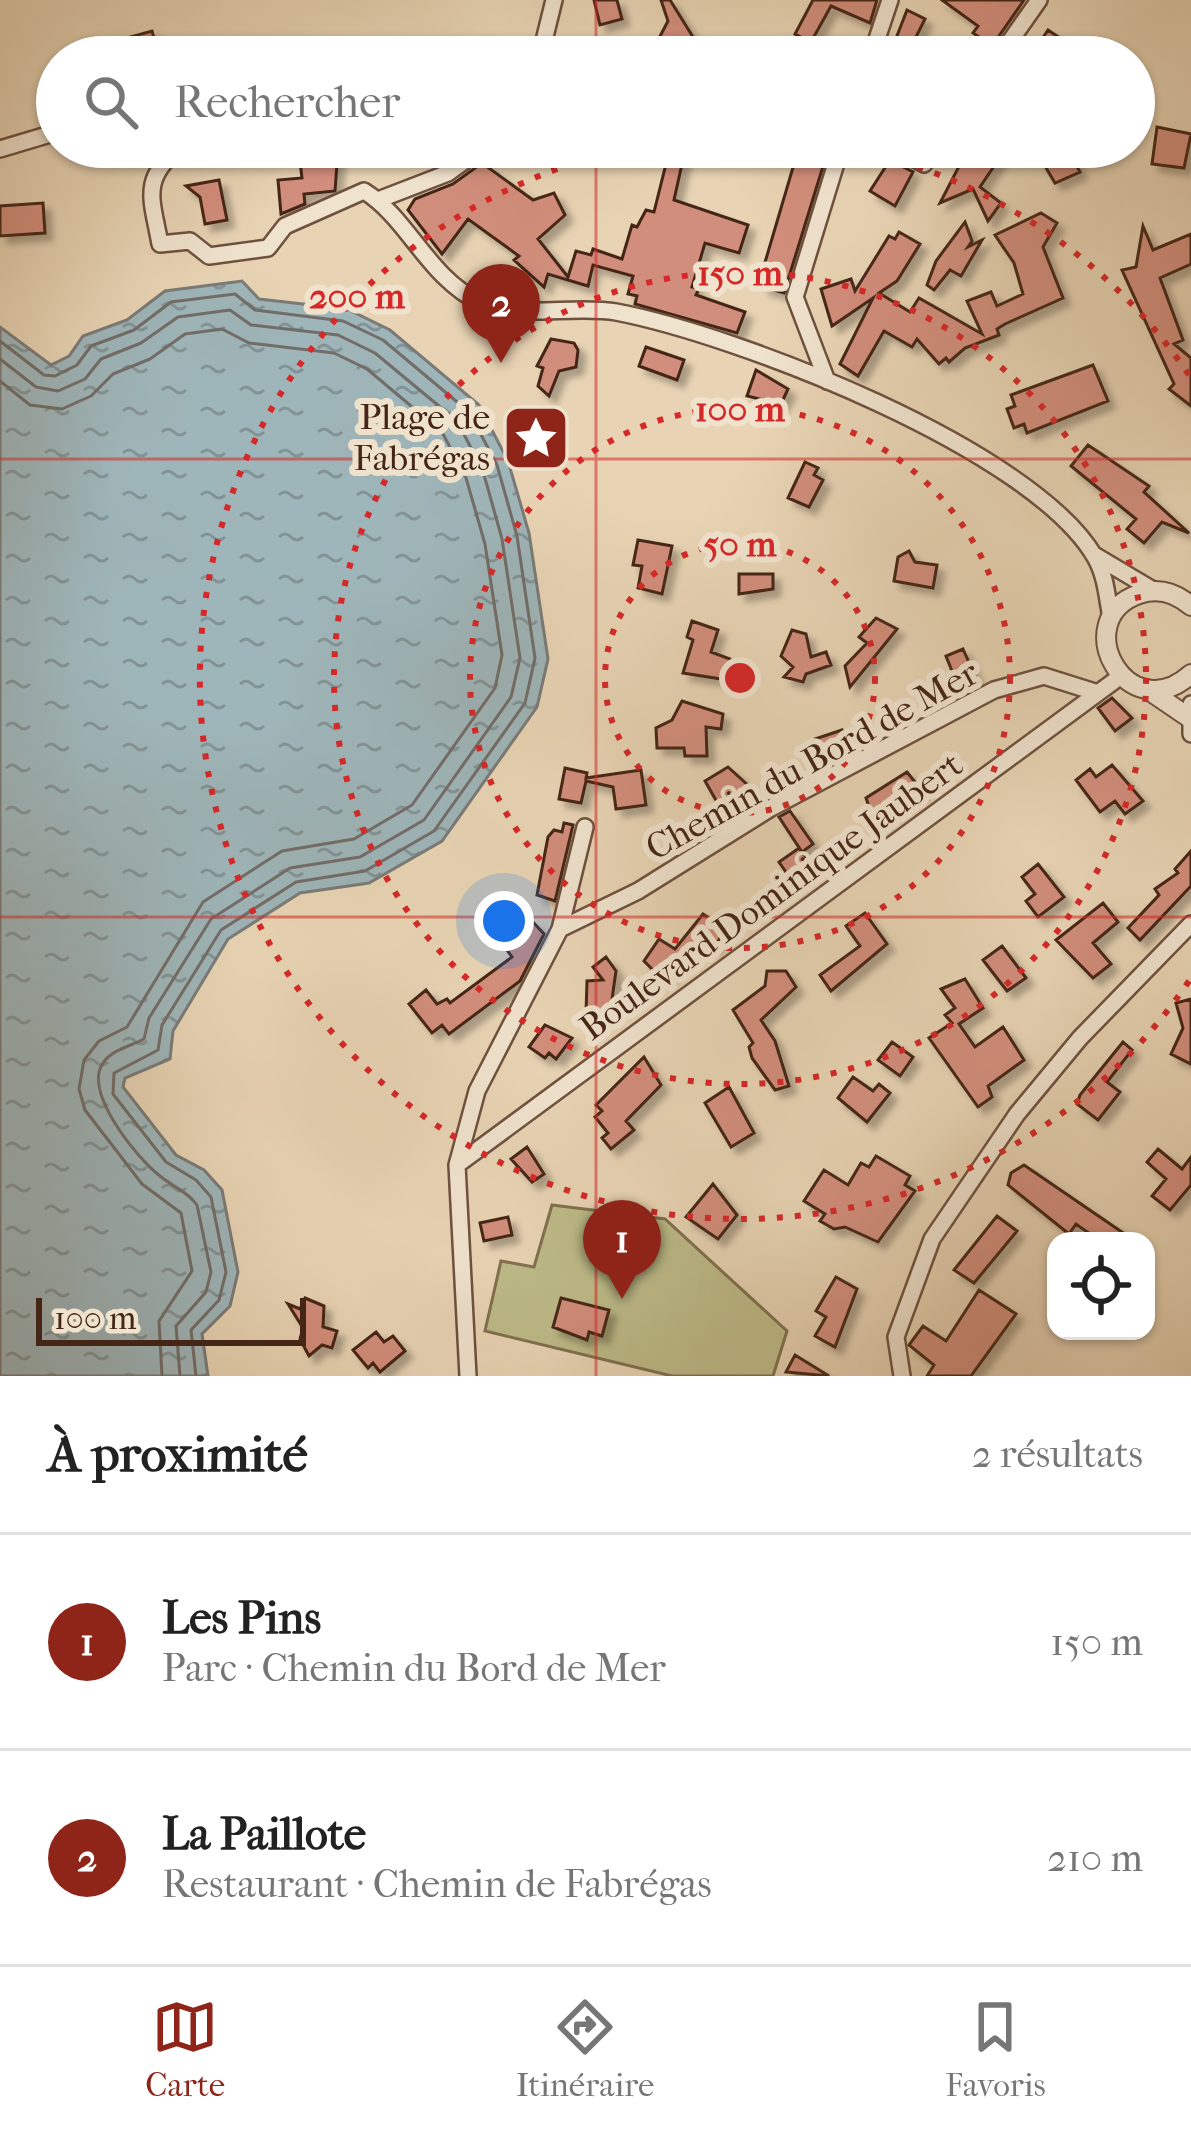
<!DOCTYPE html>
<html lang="fr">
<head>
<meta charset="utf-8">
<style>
	body { margin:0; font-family:"IM FELL French Canon",serif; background:#f2f2f2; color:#222 }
	.controls { position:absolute; right:36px; bottom:36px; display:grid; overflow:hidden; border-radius:24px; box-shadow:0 3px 9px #0004 }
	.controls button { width:108px; height:108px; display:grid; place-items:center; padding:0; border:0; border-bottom:3px solid #e0e0e0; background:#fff; color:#222; font:60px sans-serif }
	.scale { position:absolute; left:36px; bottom:30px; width:270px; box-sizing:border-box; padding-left:12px; border:6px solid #452516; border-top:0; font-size:33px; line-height:42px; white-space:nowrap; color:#452516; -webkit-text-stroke:9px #f0e3ce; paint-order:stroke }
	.you { position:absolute; left:504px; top:921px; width:42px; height:42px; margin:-30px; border:9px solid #fff; border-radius:50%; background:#1a73e8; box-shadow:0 0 0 18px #1a73e833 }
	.badge { display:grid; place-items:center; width:78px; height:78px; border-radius:50%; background:#8f2418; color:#fff; font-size:39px; font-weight:700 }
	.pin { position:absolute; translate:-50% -99px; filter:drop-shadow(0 3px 6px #0008) }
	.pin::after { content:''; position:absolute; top:63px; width:42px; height:36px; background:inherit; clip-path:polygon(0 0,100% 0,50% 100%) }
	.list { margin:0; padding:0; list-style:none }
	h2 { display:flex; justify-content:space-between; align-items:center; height:156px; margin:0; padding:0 48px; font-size:51px }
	h2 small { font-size:39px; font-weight:400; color:#767676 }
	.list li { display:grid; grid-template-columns:78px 1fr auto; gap:36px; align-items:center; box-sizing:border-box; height:216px; padding:0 48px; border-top:3px solid #e0e0e0 }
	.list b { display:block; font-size:45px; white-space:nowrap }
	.list p { margin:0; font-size:39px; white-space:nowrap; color:#767676 }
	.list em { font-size:39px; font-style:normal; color:#767676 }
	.icon { flex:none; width:66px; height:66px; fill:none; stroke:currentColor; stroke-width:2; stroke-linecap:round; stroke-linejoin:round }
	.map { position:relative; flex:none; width:1191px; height:1376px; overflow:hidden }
	.search { position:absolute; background:#fff; box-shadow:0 3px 9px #0004; left:36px; right:36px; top:36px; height:132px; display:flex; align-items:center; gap:30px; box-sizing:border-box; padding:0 42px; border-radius:66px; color:#767676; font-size:45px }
	.sheet { height:588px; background:#fff }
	nav { display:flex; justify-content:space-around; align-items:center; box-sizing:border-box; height:168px; border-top:3px solid #e0e0e0; background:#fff; font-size:33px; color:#767676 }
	nav a { display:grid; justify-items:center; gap:6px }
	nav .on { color:#8f2418 }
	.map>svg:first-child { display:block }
	.park { fill:#bdbb88; stroke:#81704f; stroke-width:3 }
	.water { fill:url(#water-ripples); stroke:#7a7b78; stroke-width:3 }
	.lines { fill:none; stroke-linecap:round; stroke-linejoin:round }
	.shore { stroke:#726d68; stroke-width:3 }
	.building { fill:#d28e7c; stroke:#452516; stroke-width:3; filter:url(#shadow) }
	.minor-casing { stroke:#6e513e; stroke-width:20 }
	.tertiary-casing { stroke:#6e513e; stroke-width:22 }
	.minor { stroke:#f0e3ce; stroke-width:15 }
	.tertiary { stroke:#f0e3ce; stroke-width:18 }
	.grid { fill:none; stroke:#d62828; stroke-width:3; stroke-opacity:0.55 }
	.ring { fill:none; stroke:#d62828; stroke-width:6; stroke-dasharray:6 12 }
	.labels { text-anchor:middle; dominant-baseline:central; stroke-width:12; stroke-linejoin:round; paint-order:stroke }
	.poi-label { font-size:36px; fill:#452516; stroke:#f0e3ce; text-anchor:end }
	.street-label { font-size:36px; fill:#452516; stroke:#f0e3ce }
	.centre { fill:#d62828; stroke:#f0e3ce; stroke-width:6 }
	.ring-label { font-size:36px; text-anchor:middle; font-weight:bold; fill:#d62828; stroke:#f0e3ce; stroke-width:12; stroke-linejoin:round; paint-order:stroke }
</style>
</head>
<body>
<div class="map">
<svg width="1191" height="1376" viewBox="0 0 1191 1376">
	<defs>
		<pattern id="water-ripples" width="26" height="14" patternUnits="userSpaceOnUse" patternTransform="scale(3)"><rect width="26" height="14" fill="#9eb5b9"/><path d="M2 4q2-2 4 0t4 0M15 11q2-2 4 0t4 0" fill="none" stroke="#839395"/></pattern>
		<filter id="shadow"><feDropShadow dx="7" dy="7" stdDeviation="3" flood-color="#0004"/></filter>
	</defs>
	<rect width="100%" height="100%" fill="#e8d4b4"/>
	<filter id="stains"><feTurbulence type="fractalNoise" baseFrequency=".00167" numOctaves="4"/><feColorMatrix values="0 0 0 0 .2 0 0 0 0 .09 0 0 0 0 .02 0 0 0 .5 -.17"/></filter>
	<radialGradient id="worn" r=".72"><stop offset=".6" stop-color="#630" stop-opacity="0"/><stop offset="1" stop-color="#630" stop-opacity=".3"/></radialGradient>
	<path class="park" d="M552,1205l113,14 122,112 -14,45h-101l-187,-45 16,-70 33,6z"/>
	<path class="water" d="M242,281l17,18 88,10 43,21 89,75 29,56 21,72 19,126 -11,48 -95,134 -73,42 -69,10 -72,46 -55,92 -3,28 -45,19 -2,9 53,68 28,15 18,20 16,82 -8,34 -28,28 6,42h-208v-1049l51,38 18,-9 14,-20 44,-16 38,-29z"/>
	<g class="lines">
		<path class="shore" d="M0,341l44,34 11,1 22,-11 14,-19 43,-16 37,-28 64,-8 20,16 88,11 40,19 86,72 28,53 20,71 18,122 -10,45 -91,128 -69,40 -69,11 -75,48 -59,95 -4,25 -44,23 -1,21 53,68 30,18 15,17 15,75 -7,28 -28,30 5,46
			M0,359l36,28 22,4 27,-12 16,-20 40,-16 37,-26 52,-7 21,15 87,10 37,18 82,68 26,50 19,68 18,119 -9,39 -87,123 -64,37 -70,11 -79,51 -62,99 -5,21c-13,7 -33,11 -41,24 -20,29 33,94 57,113 13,11 27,15 37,29l14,67 -5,20 -30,34 4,50
			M0,381l30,24 32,4 29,-13 22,-22 37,-15 35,-25 37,-5 27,14 85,10 33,16 75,63 24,46 19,66 17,111 -7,33 -83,117 -58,34 -72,12 -79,51 -76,125 -28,14 -15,19 -5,29 6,21 57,74 39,29 11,58 -33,50 3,55"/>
	</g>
	<path class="building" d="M594,0h23l5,19 -22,6z
		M661,0h9l23,37 -37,7 12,-23z
		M813,0h64l-7,23 -39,-17 -20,36 -16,-8z
		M942,0h82l-32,46 -19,-13 5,-7z
		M907,10l18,9 -15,30 -15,-8z
		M1048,30l40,27h-58z
		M152,31l7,26h-42l-5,-15z
		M462,39l46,16 -1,2h-52z
		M1157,127l34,7 -7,34 -32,-4z
		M799,147l29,3 -44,143 -22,-6 3,-10 -4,-1z
		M969,147h38l-27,40 21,16 -13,18 -15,-32 -33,14z
		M1066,147l14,25 -25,11 -13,-22z
		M338,150l-3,41 -31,3 1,10 -24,10 -3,-34 24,-2 -3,-24z
		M669,152l15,3 -10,45 74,25 -9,28 -34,-10 -13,44 7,2 -3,6 49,17 -8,21 -102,-29 2,-8 -9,-2 5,-18 -40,-11 -5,21 -40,-12 -4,13 -30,-27 5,-4 -51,-37 -26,35 -34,-44 7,-11 38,-15 29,-21 51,37 21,-7 11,22 -27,24 30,38 8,-26 15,4 2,-6 29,10 10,-34 5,2 9,-17 8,2z
		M890,160l23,12 -18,34 -25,-15z
		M219,180l8,40 -22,4 -5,-27 -14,-11z
		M43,203l2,30 -45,3v-30z
		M1041,213l16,10 -14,24 20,51 -58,26 -8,5 2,6 -34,13 -16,14 -3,-4 -7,6 -22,-25 -5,8 -28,-16 -26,45 -18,-12 33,-66 -41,28 -11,-37 30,-10 4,12 34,-55 6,3 4,-7 21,12 -23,37 -18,12 31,19 9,-14 63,36 -15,-33 24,-9 6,14 26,-12 -9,-31 -19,-28z
		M965,222l7,19 -4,6 14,-7 -21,36 -11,-6 -16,20 -7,-5 9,-24z
		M1143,226l10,24 38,-16v30l-31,14 23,62 -9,4 17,14v48l-22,-17 5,-5 -52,-114 14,-3z
		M551,339l23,4 4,7 -2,17 -17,4 -10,25 -11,-10 5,-18 -6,-2z
		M646,347l38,13 -7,20 -38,-14z
		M1093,365l15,36 -81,32 -3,-9 -10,4 -7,-19 8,-3 -4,-11z
		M756,370l32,19 -7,15 -34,-8z
		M1088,445l61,41 -5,6 45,41 -27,-11 -18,21 -17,-14 9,-10 -65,-53z
		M805,462l13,6 -4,7 9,5 -14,27 -21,-9z
		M638,540l34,6 -10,48 -24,-6 4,-22 -9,-1z
		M909,551l6,11 22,3 -4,23 -39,-7 4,-24z
		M739,574h34v15l-34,5z
		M876,618l21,11 -47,58 -5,-21 22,-23 -8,-6z
		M692,621l26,9 -7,22 19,7 8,11 -4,11 -51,-8 10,-33 -6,-3z
		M792,630l14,4 5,23 15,-5 5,13 -25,9 -3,8 -19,-5 9,-10 -12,-11z
		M963,649l16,36 -35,10 8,-24 -6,-15z
		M1112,698l20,20 -17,13 -17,-23z
		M682,701l41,13 -2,15 -15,-2 1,29h-22l-1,-8h-27l-1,-20 16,-8z
		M842,730l8,23 -27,12 -8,-26z
		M1112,765l31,36 -18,13 -10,-13 -15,11 -24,-32 14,-11 6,8z
		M728,767l23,21 -34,14 -12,-21z
		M565,768l22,5 -1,5 55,-8 5,35 -30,4 -3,-22 -27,-6 -5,22 -22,-4z
		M907,772l15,19 -47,33 -9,-26z
		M790,811l23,33 -11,8 -23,-35z
		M564,823l9,2 -18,76 -18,-6 11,-58 6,-7 8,2z
		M799,848l14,20 -20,14 -14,-20z
		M1191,851v35l-51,54 -12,-12 31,-33 -4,-6 23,-16 -3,-4z
		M1038,864l26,33 -26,20 -12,-16 9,-7 -13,-17z
		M1103,903l15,19 -25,21 18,21 -18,14 -37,-38z
		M865,913l22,31 -56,47 -11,-16 40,-29 -14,-20z
		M703,914l23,15 -9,14 -6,5 -13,-8 -30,36 -16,-7 -8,-8 15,-22 16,10z
		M533,922l11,12 -24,47 -71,53 -7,-9 -10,8 -23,-29 17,-14 11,14 10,-5 3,4 62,-46 -5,-7z
		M1002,946l24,32 -19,13 -24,-31z
		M606,957l10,14 -6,42h-24l1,-32 16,-1 -10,-13z
		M767,971h19l10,16 -35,33 14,21 14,45 -14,4 -23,-32 -3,-11 4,-4 -20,-33 32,-24z
		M965,979l18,29 -24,16 16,23 28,-20 21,33 -36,26 4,11 -14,10 -49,-69 23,-15 -7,-8 10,-7 -14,-19z
		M1191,999v65l-20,-10 12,-26 -7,-25z
		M545,1025l27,13 -16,21 -7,-6 -4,5 -16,-11z
		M892,1042l21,15 -13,19 -22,-16z
		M1123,1042l9,8 -25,32 13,10 -22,28 -21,-16 3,-9z
		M644,1057l17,28 -35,36 8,9 -23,19 -9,-11 6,-5 -13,-16 7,-6 -6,-6z
		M853,1077l20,14 6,-7 11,9 -23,29 -29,-24z
		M729,1087l25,46 -23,14 -26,-44z
		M527,1147l17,27 -12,8 -21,-23z
		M1158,1149l24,20 9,-12v28l-21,25 -18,-14 14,-17 -19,-17z
		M876,1156l34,20 -5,9 10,6 -37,51 -33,-15 -11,2 -14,-8 5,-7 -21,-13 20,-31 24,15 13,-22 8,4z
		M1024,1165l35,24 76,52h-35l-24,-17 -7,10 -61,-49 3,-12z
		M713,1184l24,31 -19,24 -32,-22z
		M997,1216l20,15 -43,52 -20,-13z
		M508,1217l4,18 -28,6 -4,-18z
		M836,1277l21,12 -22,58 -20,-11 11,-19 -10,-6z
		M979,1290l37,24 -45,62h-44l7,-11 -25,-20 14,-19 23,15z
		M305,1298l19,8 -1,21 14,4 -5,17 -10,-3 -13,11 -9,-17 3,-11 -15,-24 12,5z
		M561,1298l48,12 -7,26 -13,-4 -2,8 -34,-13z
		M376,1332l8,10 9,-6 12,15 -25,21 -7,-9 -5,5 -15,-18z
		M795,1355l34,21 -43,-4z"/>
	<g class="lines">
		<g class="minor-casing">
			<path id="minor" d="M540,57l14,-57
				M871,57l19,-57
				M999,57l40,-57
				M180,147c-40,33 -28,52 -20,97l30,-3 19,15 59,-8 17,-22 79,-35c45,28 63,86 117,112 32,16 97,2 135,9 121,23 416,137 479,245 11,19 12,40 16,61
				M892,147l32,17 12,-17
				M0,149l57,-17
				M378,200l70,-27 36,-26
				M827,381l-32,-84 46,-150
				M1096,556l57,34
				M1191,704v30
				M560,929l25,-102
				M457,1165l664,-489
				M468,1376l-11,-211 20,-74 83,-162 78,-38 133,-83 223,-118 50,-14 54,17
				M902,1376l-6,-39 36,-98 85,-125 63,-76 111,-114"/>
		</g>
		<g class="tertiary-casing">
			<path id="tertiary" d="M1191,606c-15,-13 -32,-19 -52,-12 -72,25 -12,137 52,80
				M1147,689l44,30"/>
		</g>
		<use href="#minor" class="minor"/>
		<use href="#tertiary" class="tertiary"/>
	</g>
	<path class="grid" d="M596,0v57M596,147v1229M0,459h1191M0,917h1191"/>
	<g class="ring">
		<circle cx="740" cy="678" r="135"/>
		<circle cx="740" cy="678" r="270"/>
		<circle cx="740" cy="678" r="406"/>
		<path d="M1189 981A541 541 0 1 1 632 148M848 148A541 541 0 0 1 1189 375"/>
	</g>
	<defs>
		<g id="sight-square" transform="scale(3.45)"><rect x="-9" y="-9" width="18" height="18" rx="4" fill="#8f2418" stroke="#f0e3ce"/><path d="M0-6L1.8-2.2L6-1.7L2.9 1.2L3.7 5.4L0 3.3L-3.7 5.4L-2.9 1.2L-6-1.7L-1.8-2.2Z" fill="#fff"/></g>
	</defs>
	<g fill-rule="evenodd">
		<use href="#sight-square" x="536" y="438"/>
	</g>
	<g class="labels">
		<g class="poi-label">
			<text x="490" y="417">Plage de<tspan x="490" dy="41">Fabrégas</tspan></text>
		</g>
		<g class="street-label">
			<text transform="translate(812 760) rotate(-29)">Chemin du Bord de Mer</text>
			<text transform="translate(771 896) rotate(-36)">Boulevard Dominique Jaubert</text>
		</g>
	</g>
	<circle cx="740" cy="678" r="18" class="centre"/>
	<g class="ring-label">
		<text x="740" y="285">150 m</text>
		<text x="357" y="308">200 m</text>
		<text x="740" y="421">100 m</text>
		<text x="740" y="556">50 m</text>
	</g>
	<rect width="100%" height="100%" filter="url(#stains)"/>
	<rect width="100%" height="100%" fill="url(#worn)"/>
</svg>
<div class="controls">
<button><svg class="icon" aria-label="locate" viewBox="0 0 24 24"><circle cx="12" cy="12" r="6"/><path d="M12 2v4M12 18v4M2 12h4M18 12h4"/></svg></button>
</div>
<div class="scale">100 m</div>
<div class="you"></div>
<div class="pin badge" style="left:622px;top:1299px">1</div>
<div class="pin badge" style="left:501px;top:363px">2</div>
<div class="search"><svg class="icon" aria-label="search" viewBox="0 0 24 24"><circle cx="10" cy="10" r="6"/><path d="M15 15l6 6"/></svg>Rechercher</div>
</div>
<section class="sheet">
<h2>À proximité<small>2 résultats</small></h2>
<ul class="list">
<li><span class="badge">1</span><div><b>Les Pins</b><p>Parc · Chemin du Bord de Mer</p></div><em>150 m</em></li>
<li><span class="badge">2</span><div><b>La Paillote</b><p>Restaurant · Chemin de Fabrégas</p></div><em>210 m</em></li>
</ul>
</section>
<nav>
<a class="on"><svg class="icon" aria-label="map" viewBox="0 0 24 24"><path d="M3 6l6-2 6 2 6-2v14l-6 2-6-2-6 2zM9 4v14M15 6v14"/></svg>Carte</a>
<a><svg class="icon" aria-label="directions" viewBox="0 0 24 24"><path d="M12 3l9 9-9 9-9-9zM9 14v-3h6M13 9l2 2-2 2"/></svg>Itinéraire</a>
<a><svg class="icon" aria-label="saved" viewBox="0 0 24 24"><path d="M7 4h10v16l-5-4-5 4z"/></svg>Favoris</a>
</nav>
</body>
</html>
